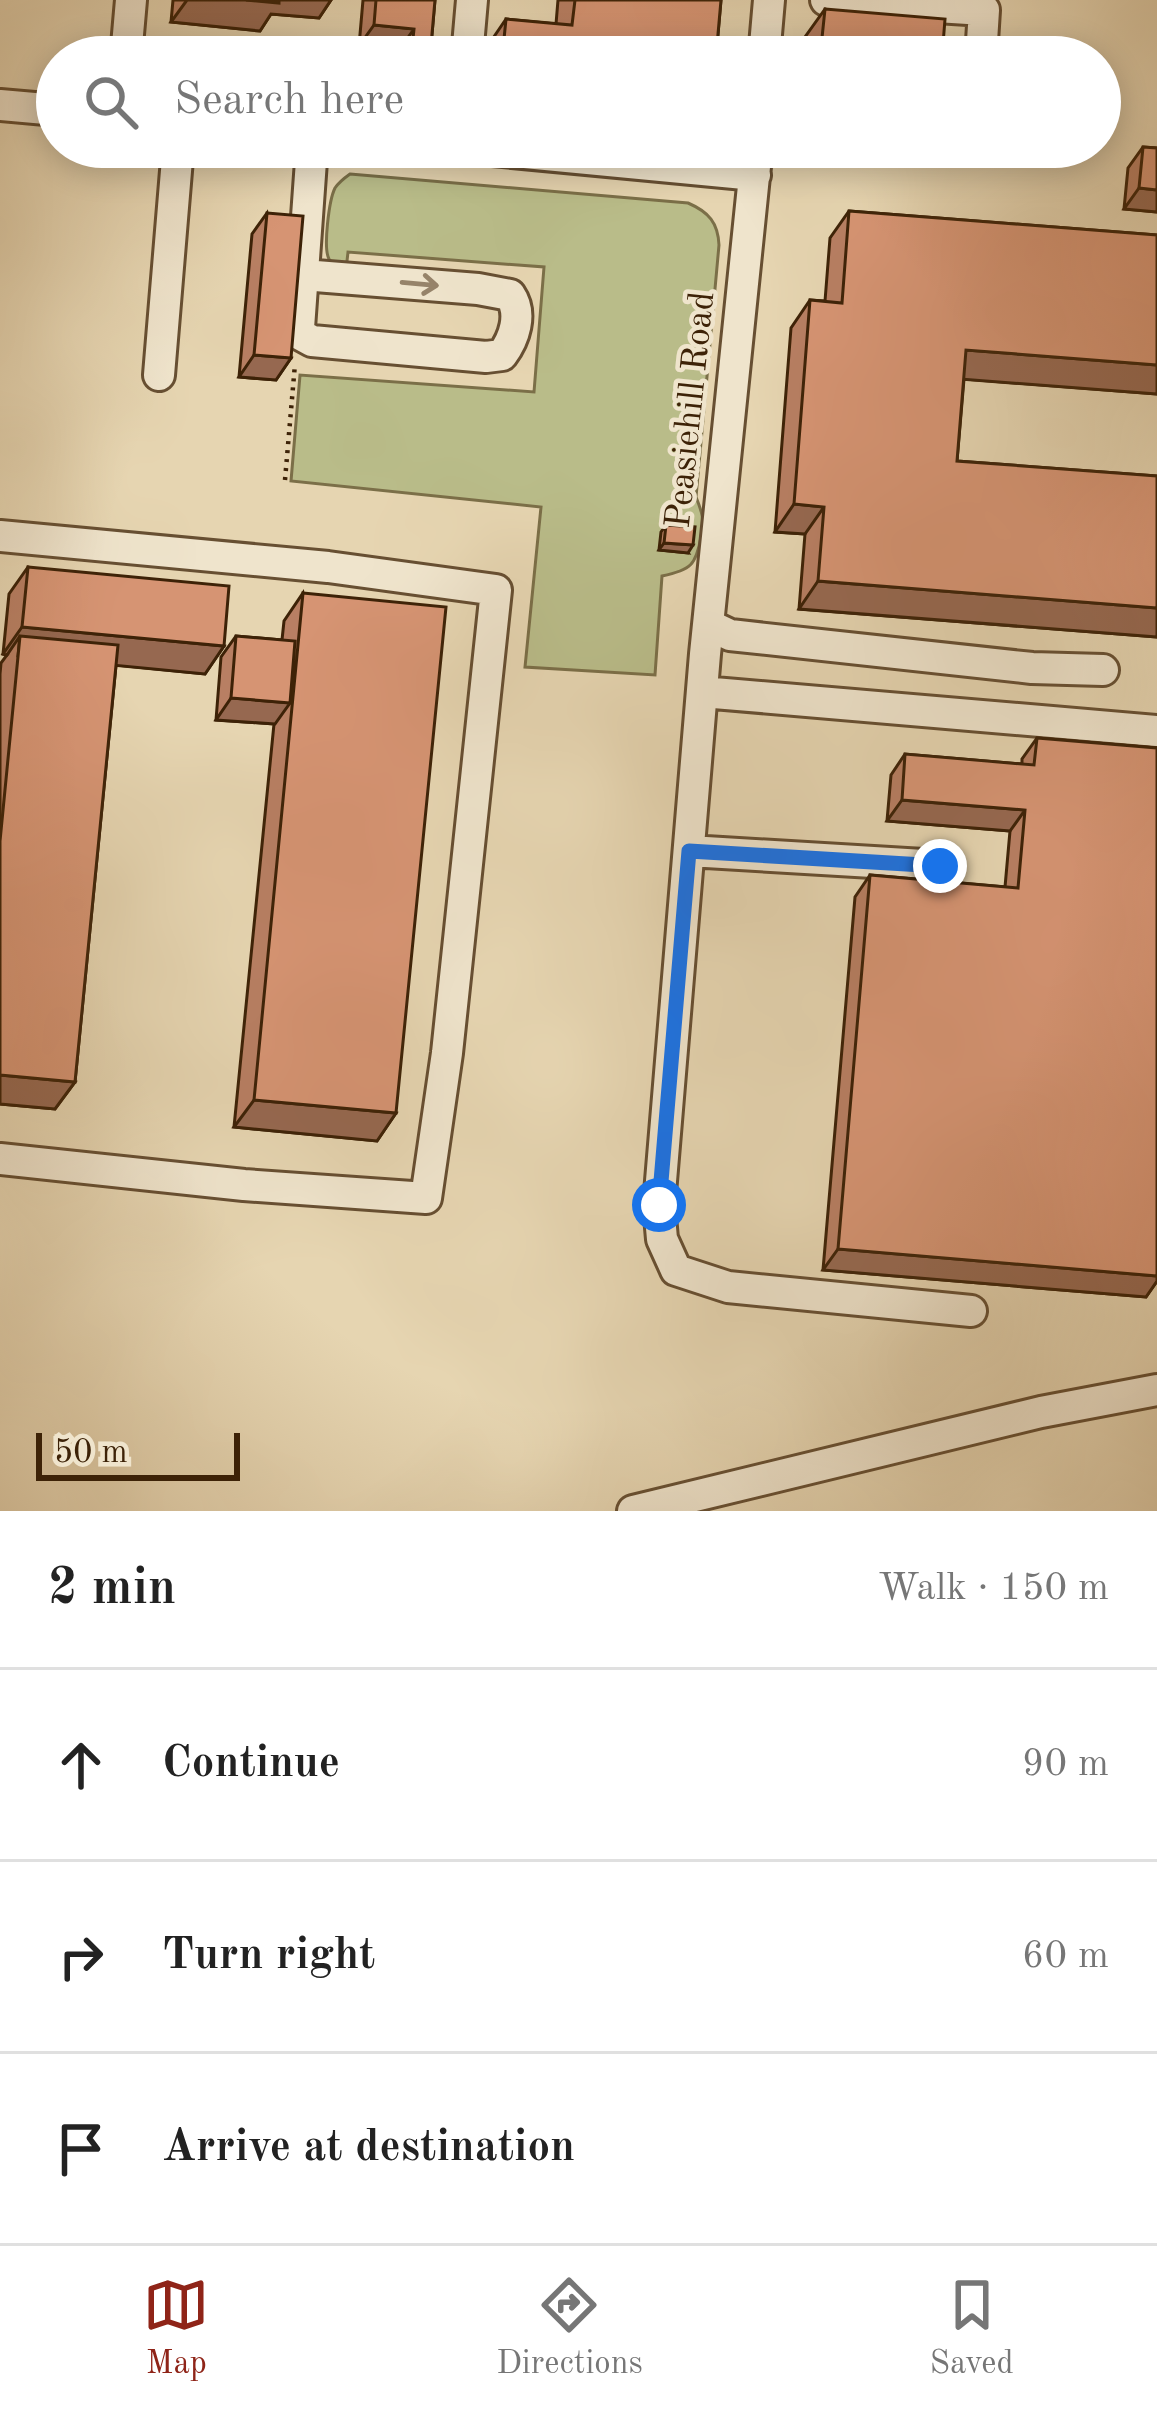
<!DOCTYPE html>
<html lang="en">
<head>
<meta charset="utf-8">
<style>
	body { margin:0; font-family:"Old Standard TT",serif; background:#f6f6f6; color:#222 }
	.scale { position:absolute; left:36px; bottom:30px; width:204px; box-sizing:border-box; padding-left:12px; border:6px solid #3d2207; border-top:0; font-size:33px; line-height:42px; white-space:nowrap; color:#3d2207; -webkit-text-stroke:9px #efe4cc; paint-order:stroke }
	.stop { position:absolute; width:36px; height:36px; margin:-27px; border:9px solid #1a73e8; border-radius:50%; background:#fff }
	.stop.end { background:#1a73e8; border-color:#fff; box-shadow:0 3px 12px #0008 }
	.list { margin:0; padding:0; list-style:none }
	h2 { display:flex; justify-content:space-between; align-items:center; height:156px; margin:0; padding:0 48px; font-size:51px }
	h2 small { font-size:39px; font-weight:400; color:#767676 }
	.list li { display:grid; grid-template-columns:78px 1fr auto; gap:36px; align-items:center; box-sizing:border-box; height:192px; padding:0 48px; border-top:3px solid #e0e0e0 }
	.list b { display:block; font-size:45px; white-space:nowrap }
	.list em { font-size:39px; font-style:normal; color:#767676 }
	.icon { flex:none; width:66px; height:66px; fill:none; stroke:currentColor; stroke-width:2; stroke-linecap:round; stroke-linejoin:round }
	.map { position:relative; flex:none; width:1157px; height:1511px; overflow:hidden }
	.search { position:absolute; background:#fff; box-shadow:0 6px 30px #0003; left:36px; right:36px; top:36px; height:132px; display:flex; align-items:center; gap:30px; box-sizing:border-box; padding:0 42px; border-radius:66px; color:#767676; font-size:45px }
	.sheet { height:732px; background:#fff }
	nav { display:flex; justify-content:space-around; align-items:center; box-sizing:border-box; height:168px; border-top:3px solid #e0e0e0; background:#fff; font-size:33px; color:#767676 }
	nav a { display:grid; justify-items:center; gap:6px }
	nav .on { color:#8f2418 }
	.map>svg:first-child { display:block }
	.green { fill:#b9bc89; stroke:#7b6f48; stroke-width:3 }
	.lines { fill:none; stroke-linecap:round; stroke-linejoin:round }
	.minor-casing { stroke:#674f32; stroke-width:36 }
	.path { stroke:#3d2207; stroke-width:4.5; stroke-dasharray:3 6; stroke-linecap:butt }
	.minor { stroke:#efe4cc; stroke-width:30 }
	.wall { fill:#b87f63; stroke:#3d2207; stroke-width:3 }
	.shaded-wall { fill:#966850; stroke:#3d2207; stroke-width:3 }
	.building { fill:#d69473; stroke:#3d2207; stroke-width:3 }
	.oneway { stroke:#96836a }
	.route { stroke:#1a73e8; stroke-width:15 }
	.labels { text-anchor:middle; dominant-baseline:central; stroke-width:9; stroke-linejoin:round; paint-order:stroke }
	.street-label { font-size:36px; fill:#3d2207; stroke:#efe4cc }
</style>
</head>
<body>
<div class="map">
<svg width="1157" height="1511" viewBox="0 0 1157 1511">
	<rect width="100%" height="100%" fill="#e6d5b1"/>
	<filter id="stains"><feTurbulence type="fractalNoise" baseFrequency=".00167" numOctaves="4"/><feColorMatrix values="0 0 0 0 .2 0 0 0 0 .09 0 0 0 0 .02 0 0 0 .5 -.17"/></filter>
	<radialGradient id="worn" r=".72"><stop offset=".6" stop-color="#630" stop-opacity="0"/><stop offset="1" stop-color="#630" stop-opacity=".3"/></radialGradient>
	<path class="green" d="M350,174l338,29c21,9 30,20 31,42l-23,252c7,18 8,20 5,40 -5,28 -10,33 -39,39l-7,99 -130,-8 16,-160 -250,-26 9,-106 234,17 10,-125 -196,-15 -2,18c-7,-3 -12,-3 -17,-11 -6,-11 0,-59 6,-71 4,-6 8,-9 15,-14z"/>
	<g class="lines">
		<g class="minor-casing">
			<path id="minor" d="M826,0l158,10 -3,47
				M126,57l5,-57
				M467,57l5,-57
				M764,57l5,-57
				M0,105l57,5
				M460,147l295,28
				M757,147l-52,507 -46,551 3,34 14,31 52,17 243,24
				M303,275l175,14 32,6c13,19 4,44 -8,60l-16,2 -174,-16 -11,-6 -2,-7 13,-181
				M159,375l19,-228
				M0,536l328,31 168,23 -49,463 -21,145 -182,-13 -244,-26
				M709,625l21,10 302,33 71,2
				M702,692l455,39
				M689,851l251,15
				M633,1511l408,-99 116,-22"/>
		</g>
		<path class="path" d="M285,480l10,-116"/>
		<use href="#minor" class="minor"/>
	</g>
	<path class="wall" d="M173,0h158l-12,18 -48,-4 -11,17 -89,-9z
		M363,0h72l-5,57h-31v-7l-40,-4z
		M558,0h163l-5,57h-230l1,-10 19,-28 50,5z
		M825,9l117,48h-138l1,-20z
		M1143,147l14,1v64l-33,-3 4,-41z
		M849,211l308,24v159l-193,-15 -7,82 200,15v161l-358,-28 6,-75 -30,-2 16,-204 19,-28 15,1 5,-63z
		M267,213l24,145 -15,22 -37,-3 13,-143z
		M666,525l22,28 -29,-3 2,-18z
		M28,567l196,79 -19,28 -89,-9 -41,417 -20,27 -55,-5v-430l1,-11 6,-8 -4,-1 6,-60z
		M303,593l93,520 -19,28 -143,-14 40,-403 -58,-4 5,-63 15,-21 46,4 2,-19z
		M1037,738l120,10v533l-11,16 -323,-27 32,-373 15,-22 135,12 5,-56 -123,-10 4,-46 14,-21 117,10v-5z"/>
	<path class="shaded-wall" d="M187,0h144l-12,18 -48,-4 -11,17 -89,-9z
		M374,25l40,4 -15,21 -40,-4z
		M503,49l94,8h-100z
		M1139,188l18,2v22l-33,-3z
		M966,350l191,15v29l-210,-16z
		M254,355l37,3 -15,22 -37,-3z
		M794,504l30,3 -19,27 -30,-2z
		M664,543l29,2 -5,8 -29,-3z
		M818,581l339,27v29l-358,-28z
		M22,627l202,19 -19,28 -187,-18 2,-20 -13,19 -4,-1z
		M231,698l59,5 -15,21 -59,-4z
		M902,800l123,10 -15,21 -123,-10z
		M0,1075l75,7 -20,27 -55,-5z
		M254,1100l142,13 -19,28 -143,-14z
		M838,1249l319,27v5l-11,16 -323,-27z"/>
	<path class="building" d="M246,0h33v3z
		M376,0h59l-5,57h-19l3,-28 -40,-4z
		M575,0h146l-5,57h-119l-94,-8 3,-30 66,6z
		M825,9l120,10 -3,38h-122z
		M1143,147l14,1v42l-18,-2z
		M849,211l308,24v130l-191,-15 -9,111 200,15v132l-339,-27 6,-74 -30,-3 16,-204 32,3z
		M267,213l36,3 -12,142 -37,-3z
		M666,525l29,2 -2,18 -29,-2z
		M28,567l201,19 -5,60 -202,-19z
		M303,593l143,14 -50,506 -142,-13z
		M20,636l98,9 -43,437 -75,-7v-234z
		M236,636l59,5 -5,62 -59,-5z
		M1037,738l120,10v528l-319,-27 32,-374 148,13 7,-78 -123,-10 3,-46 129,11z"/>
	<defs><path id="oneway-shaft" d="M-6 0H5M1.5-3L5.5 0L1.5 3" fill="none" stroke-width="1.6" stroke-linecap="round" stroke-linejoin="round" transform="scale(3)"/></defs>
	<use class="oneway" href="#oneway-shaft" transform="translate(420 284) rotate(5)"/>
	<g class="lines">
		<path class="route" d="M659,1205l30,-354 251,15"/>
	</g>
	<g class="labels">
		<g class="street-label">
			<text transform="translate(692 410) rotate(-84)">Peasiehill Road</text>
		</g>
	</g>
	<rect width="100%" height="100%" filter="url(#stains)"/>
	<rect width="100%" height="100%" fill="url(#worn)"/>
</svg>
<div class="scale">50 m</div>
<div class="stop" style="left:659px;top:1205px"></div>
<div class="stop end" style="left:940px;top:866px"></div>
<div class="search"><svg class="icon" aria-label="search" viewBox="0 0 24 24"><circle cx="10" cy="10" r="6"/><path d="M15 15l6 6"/></svg>Search here</div>
</div>
<section class="sheet">
<h2>2 min<small>Walk · 150 m</small></h2>
<ul class="list">
<li><svg class="icon" aria-label="ahead" viewBox="0 0 24 24"><path d="M12 20V5M6 11l6-6 6 6"/></svg><div><b>Continue</b></div><em>90 m</em></li>
<li><svg class="icon" aria-label="right" viewBox="0 0 24 24"><path d="M7 20v-9h11M14 6l5 5-5 5"/></svg><div><b>Turn right</b></div><em>60 m</em></li>
<li><svg class="icon" aria-label="arrive" viewBox="0 0 24 24"><path d="M6 21V4h12l-3 4 3 4H6"/></svg><div><b>Arrive at destination</b></div></li>
</ul>
</section>
<nav>
<a class="on"><svg class="icon" aria-label="map" viewBox="0 0 24 24"><path d="M3 6l6-2 6 2 6-2v14l-6 2-6-2-6 2zM9 4v14M15 6v14"/></svg>Map</a>
<a><svg class="icon" aria-label="directions" viewBox="0 0 24 24"><path d="M12 3l9 9-9 9-9-9zM9 14v-3h6M13 9l2 2-2 2"/></svg>Directions</a>
<a><svg class="icon" aria-label="saved" viewBox="0 0 24 24"><path d="M7 4h10v16l-5-4-5 4z"/></svg>Saved</a>
</nav>
</body>
</html>
